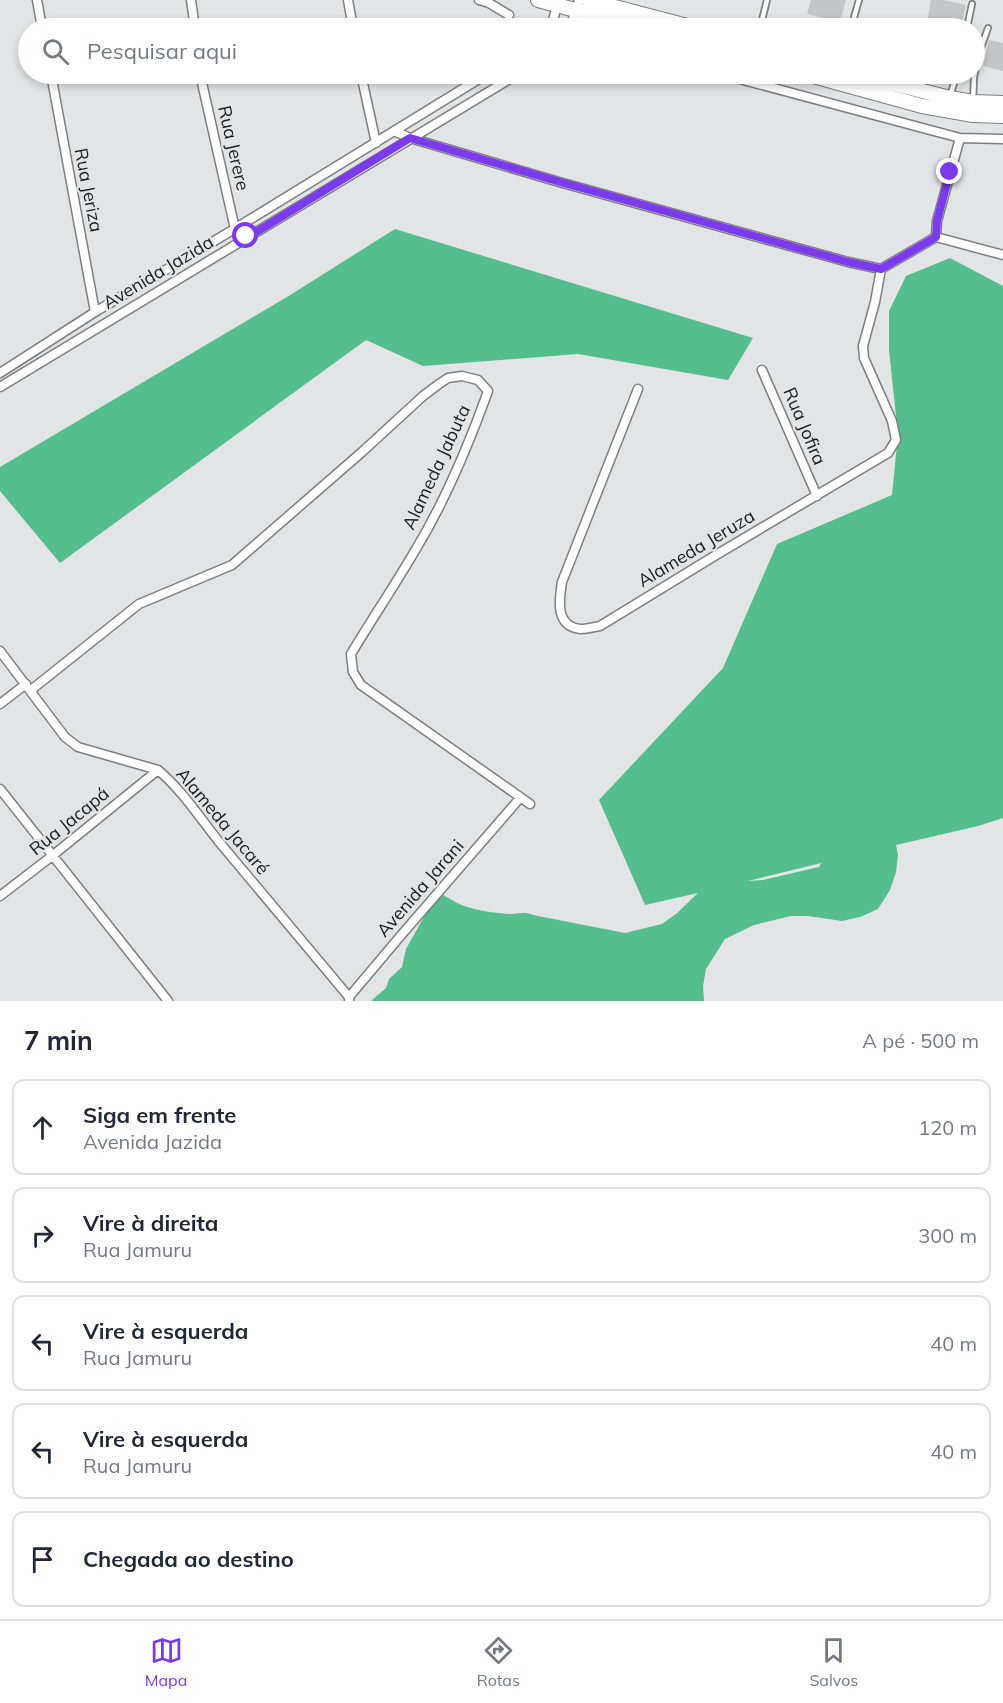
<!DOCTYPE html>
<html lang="pt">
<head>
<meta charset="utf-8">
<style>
	body { margin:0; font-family:Mulish,sans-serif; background:#f2f2f3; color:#1f2937 }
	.stop { position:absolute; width:18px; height:18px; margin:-14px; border:4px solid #7c3aed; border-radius:50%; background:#fff }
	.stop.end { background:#7c3aed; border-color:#fff; box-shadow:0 2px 6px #0008 }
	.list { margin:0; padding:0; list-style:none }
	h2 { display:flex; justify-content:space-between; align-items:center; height:78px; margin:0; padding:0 24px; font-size:26px }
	h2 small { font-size:20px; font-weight:400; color:#747a83 }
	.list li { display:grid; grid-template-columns:39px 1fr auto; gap:18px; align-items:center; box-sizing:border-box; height:96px; margin:0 12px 12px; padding:0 12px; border:2px solid #e0e1e3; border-radius:12px }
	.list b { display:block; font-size:22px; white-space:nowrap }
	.list p { margin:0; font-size:20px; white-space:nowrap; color:#747a83 }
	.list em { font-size:20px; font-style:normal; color:#747a83 }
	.icon { flex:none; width:33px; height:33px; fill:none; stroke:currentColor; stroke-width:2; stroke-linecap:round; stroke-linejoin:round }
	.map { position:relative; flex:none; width:1003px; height:1001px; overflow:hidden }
	.search { position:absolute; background:#fff; box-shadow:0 3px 9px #0003; left:18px; right:18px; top:18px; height:66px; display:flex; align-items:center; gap:15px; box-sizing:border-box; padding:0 21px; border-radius:33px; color:#747a83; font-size:22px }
	.sheet { height:618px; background:#fff }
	nav { display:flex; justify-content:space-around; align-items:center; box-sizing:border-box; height:84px; border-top:2px solid #e0e1e3; background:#fff; font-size:16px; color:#747a83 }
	nav a { display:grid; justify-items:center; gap:3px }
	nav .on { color:#7c3aed }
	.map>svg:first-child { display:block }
	.forest { fill:#54be8d; fill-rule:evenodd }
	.building { fill:#c4c5c6 }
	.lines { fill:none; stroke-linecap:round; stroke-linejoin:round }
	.service-casing { stroke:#7e7f80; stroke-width:8 }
	.minor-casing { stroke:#7e7f80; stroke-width:11 }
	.primary-casing { stroke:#7e7f80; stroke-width:16 }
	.service { stroke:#fff; stroke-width:4.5 }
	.minor { stroke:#fff; stroke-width:8 }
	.primary { stroke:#fff; stroke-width:14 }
	.route { stroke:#7c3aed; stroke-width:8 }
	.labels { text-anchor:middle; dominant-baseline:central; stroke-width:4.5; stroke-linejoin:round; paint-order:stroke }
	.street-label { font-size:18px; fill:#1c1c1c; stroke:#e3e4e6 }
</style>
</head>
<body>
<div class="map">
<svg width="1003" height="1001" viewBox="0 0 1003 1001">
	<rect width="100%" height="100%" fill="#e3e4e6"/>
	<path class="forest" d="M395,229l358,109 -25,42 -150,-26 -155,12 -57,-26 -306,223 -60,-72v-24l287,-170z
		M950,258l53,28v532l-25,8 -82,19 2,10 -2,17 -6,18 -12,19 -18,8 -18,4 -34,-5h-17l-37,9 -29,14 -19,30 -3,17 1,15h-333l15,-13 3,-9 13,-12 4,-18 23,-41 3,-18c9,3 16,8 25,13 15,7 36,10 52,11 9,0 16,-3 24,1l92,18 37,-9 14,-10 22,-21 -53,12 -46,-105 124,-132 54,-124 115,-49 6,-60 -9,-85v-39l17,-35zM821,863l-2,4 -56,13 -15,1z"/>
	<path class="building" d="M811,0h35l-6,22 -33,-8z
		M931,0h12l23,5 -5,23h-35z
		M989,40l14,3v28l-20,-5z"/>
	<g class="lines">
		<g class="service-casing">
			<path id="service" d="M760,28l7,-28
				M851,28l8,-28
				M967,28l5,-24
				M950,96l7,-22
				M973,101l1,-24 4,-21 10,-28"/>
		</g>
		<g class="minor-casing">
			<path id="minor" d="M37,0l5,28
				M191,0l4,28
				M348,0l5,28
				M479,0l10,3 20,12
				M548,28l5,-8 5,-17
				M570,28l9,-28
				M51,74l44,238
				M200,74l35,155
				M361,74l15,69
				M721,74l239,64 43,1
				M394,131l16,7 149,44 289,80 33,7 55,-32
				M936,237l1,-16 23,-83
				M936,237l67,18
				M762,370l55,126
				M0,373l95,-61 141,-84 251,-154
				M0,387l518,-313
				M638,389l-76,193c-3,18 -7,45 19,47 6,0 13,-2 19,-3l121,-74 167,-99 8,-13 -4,-19 -28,-63 -1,-12 12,-44 6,-33
				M0,651l65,86 13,10 80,23c24,20 42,48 62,73 43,52 86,103 129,154
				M31,690l108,-86 93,-39 130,-113 61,-56 16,-12 9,-6 14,-2 16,4 10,11c-19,53 -43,110 -72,158 -21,36 -44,70 -65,105l2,18 8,13 169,119
				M0,704l26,-20
				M0,789l168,212
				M0,896l52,-40 106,-86
				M349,1001v-4l54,-64 117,-135"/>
		</g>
		<g class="primary-casing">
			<path id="primary" d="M538,0l104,28
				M588,0l107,28
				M806,74l116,32 51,9 30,1
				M856,74l94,24 23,4 30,1"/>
		</g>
		<use href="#service" class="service"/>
		<use href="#minor" class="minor"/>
		<use href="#primary" class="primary"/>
	</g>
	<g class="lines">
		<path class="route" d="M246,236l-1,3 165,-101 150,44 288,80 33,7 55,-32 1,-16 13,-49"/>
	</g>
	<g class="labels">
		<g class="street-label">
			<text transform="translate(234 148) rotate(77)">Rua Jerere</text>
			<text transform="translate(89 190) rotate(79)">Rua Jeriza</text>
			<text transform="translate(158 272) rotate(-31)">Avenida Jazida</text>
			<text transform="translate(805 426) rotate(67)">Rua Jofira</text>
			<text transform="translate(436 467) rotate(-65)">Alameda Jabuta</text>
			<text transform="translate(696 548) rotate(-31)">Alameda Jeruza</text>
			<text transform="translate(69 821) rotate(-39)">Rua Jacapá</text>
			<text transform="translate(223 821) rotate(50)">Alameda Jacaré</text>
			<text transform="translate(420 888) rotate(-49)">Avenida Jarani</text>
		</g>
	</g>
</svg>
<div class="stop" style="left:246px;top:236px"></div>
<div class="stop end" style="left:950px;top:172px"></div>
<div class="search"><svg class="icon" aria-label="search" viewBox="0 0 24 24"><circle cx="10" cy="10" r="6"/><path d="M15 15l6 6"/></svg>Pesquisar aqui</div>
</div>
<section class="sheet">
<h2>7 min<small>A pé · 500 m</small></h2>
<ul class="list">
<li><svg class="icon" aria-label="ahead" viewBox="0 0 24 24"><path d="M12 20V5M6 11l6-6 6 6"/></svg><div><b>Siga em frente</b><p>Avenida Jazida</p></div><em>120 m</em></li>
<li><svg class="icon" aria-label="right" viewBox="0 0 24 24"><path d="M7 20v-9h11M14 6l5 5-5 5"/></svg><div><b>Vire à direita</b><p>Rua Jamuru</p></div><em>300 m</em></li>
<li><svg class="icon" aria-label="left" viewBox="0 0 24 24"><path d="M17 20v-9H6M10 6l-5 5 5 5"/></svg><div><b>Vire à esquerda</b><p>Rua Jamuru</p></div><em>40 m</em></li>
<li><svg class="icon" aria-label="left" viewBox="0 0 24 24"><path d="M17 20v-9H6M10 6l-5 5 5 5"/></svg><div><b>Vire à esquerda</b><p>Rua Jamuru</p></div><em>40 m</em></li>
<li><svg class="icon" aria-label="arrive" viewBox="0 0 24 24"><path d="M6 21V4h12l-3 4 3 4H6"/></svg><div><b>Chegada ao destino</b></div></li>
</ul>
</section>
<nav>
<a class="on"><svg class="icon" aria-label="map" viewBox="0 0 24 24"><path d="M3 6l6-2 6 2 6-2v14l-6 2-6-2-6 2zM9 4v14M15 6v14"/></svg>Mapa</a>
<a><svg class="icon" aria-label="directions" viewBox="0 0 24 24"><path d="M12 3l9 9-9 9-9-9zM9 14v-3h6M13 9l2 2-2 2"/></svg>Rotas</a>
<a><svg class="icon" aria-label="saved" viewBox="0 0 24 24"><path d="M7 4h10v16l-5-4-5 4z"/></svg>Salvos</a>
</nav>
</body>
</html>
